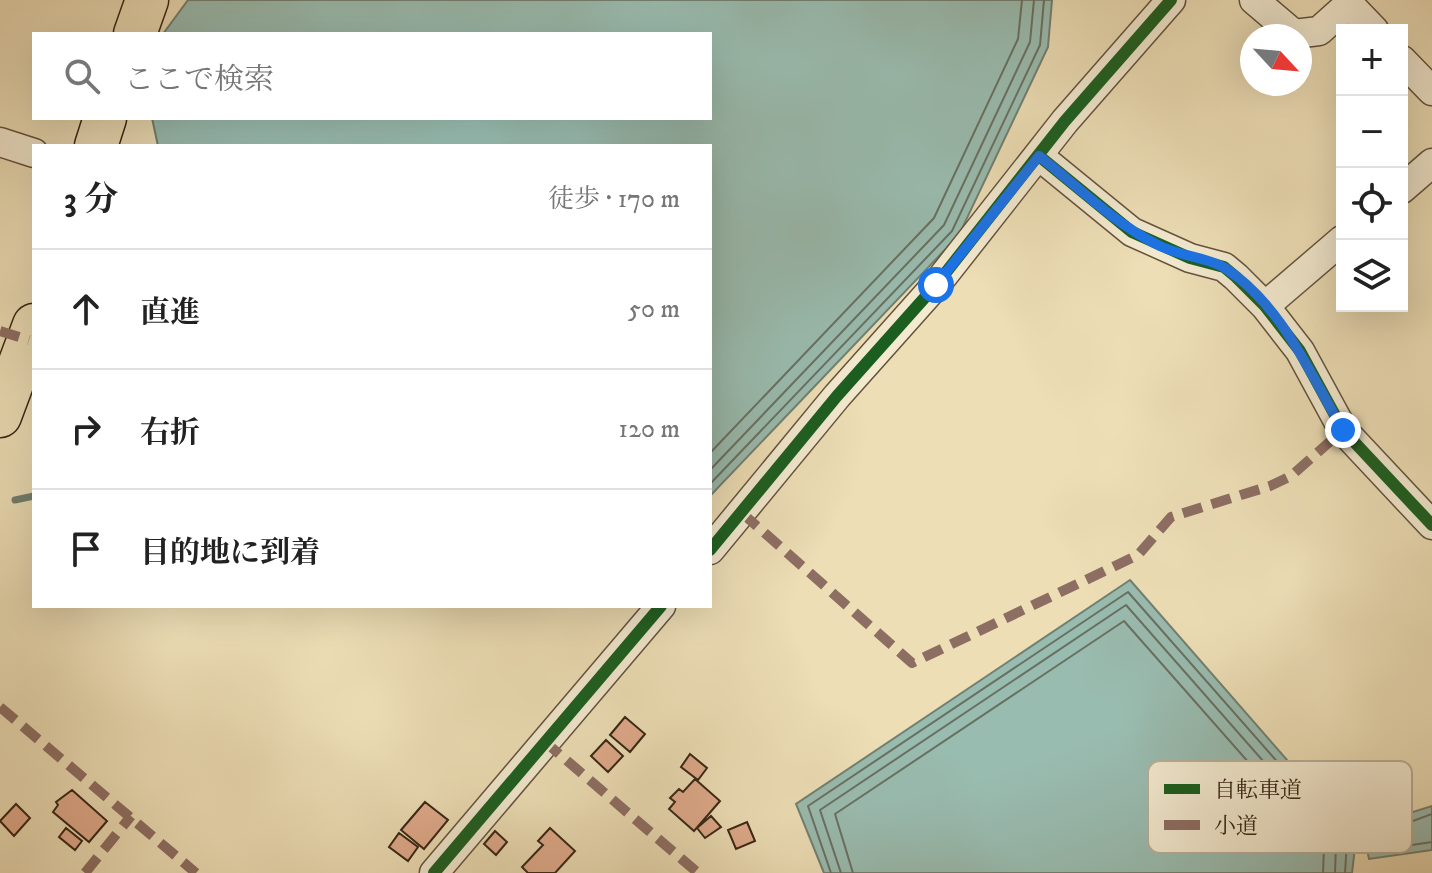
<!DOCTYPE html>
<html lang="ja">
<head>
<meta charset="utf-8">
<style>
	body { margin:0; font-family:"IM FELL DW Pica","Noto Serif JP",serif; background:#f2f2f2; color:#222 }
	.controls { position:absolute; right:24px; top:24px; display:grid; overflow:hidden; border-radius:0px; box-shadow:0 8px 32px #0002 }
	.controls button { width:72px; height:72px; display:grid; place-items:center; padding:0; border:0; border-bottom:2px solid #e0e0e0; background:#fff; color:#222; font:40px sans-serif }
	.compass { position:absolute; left:1240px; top:24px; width:72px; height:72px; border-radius:50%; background:#fff; box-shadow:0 8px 32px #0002; rotate:116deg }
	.stop { position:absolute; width:24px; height:24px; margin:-18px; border:6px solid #1a73e8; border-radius:50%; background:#fff }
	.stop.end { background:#1a73e8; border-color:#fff; box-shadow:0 2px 8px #0008 }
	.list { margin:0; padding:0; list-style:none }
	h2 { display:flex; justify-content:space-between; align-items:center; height:104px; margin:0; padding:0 32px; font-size:34px }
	h2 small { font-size:26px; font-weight:400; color:#767676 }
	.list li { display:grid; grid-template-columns:52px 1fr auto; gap:24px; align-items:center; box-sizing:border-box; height:120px; padding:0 32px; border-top:2px solid #e0e0e0 }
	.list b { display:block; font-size:30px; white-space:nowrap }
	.list em { font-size:26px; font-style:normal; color:#767676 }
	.icon { flex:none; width:44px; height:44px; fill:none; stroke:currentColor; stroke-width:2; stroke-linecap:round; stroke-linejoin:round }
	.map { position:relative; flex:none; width:1432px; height:873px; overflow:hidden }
	.search { position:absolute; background:#fff; box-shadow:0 8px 32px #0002; left:32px; top:32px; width:680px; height:88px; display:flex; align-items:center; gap:20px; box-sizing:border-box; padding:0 28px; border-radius:0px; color:#767676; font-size:30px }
	.panel { position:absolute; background:#fff; box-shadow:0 8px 32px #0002; left:32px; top:144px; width:680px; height:464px; border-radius:0px }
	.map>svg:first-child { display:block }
	.water { fill:#99bcb0; stroke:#728072; stroke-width:2 }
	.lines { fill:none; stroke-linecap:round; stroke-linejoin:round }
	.shore { stroke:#687062; stroke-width:2 }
	.stream { stroke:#728072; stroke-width:7 }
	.building { fill:#e0ab8c; stroke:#372514; stroke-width:2 }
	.street-casing { stroke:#64533c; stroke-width:31 }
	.primary-casing { stroke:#372514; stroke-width:45 }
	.street { stroke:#f3ead0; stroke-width:28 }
	.primary { stroke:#eddeb6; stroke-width:42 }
	.quiet { stroke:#8d6e63; stroke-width:10; stroke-dasharray:20 10; stroke-linecap:butt }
	.cycleway-casing { stroke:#f3ead0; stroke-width:17 }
	.cycleway { stroke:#1b5e20; stroke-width:12 }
	.route { stroke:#1a73e8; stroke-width:10 }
	.key { fill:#f3ead0; stroke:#bbaf98; stroke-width:2 }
	.key-label { font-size:22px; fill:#372514 }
</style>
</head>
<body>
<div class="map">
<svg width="1432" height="873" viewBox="0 0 1432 873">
	<rect width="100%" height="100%" fill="#eddeb6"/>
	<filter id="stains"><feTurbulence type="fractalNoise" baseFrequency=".0025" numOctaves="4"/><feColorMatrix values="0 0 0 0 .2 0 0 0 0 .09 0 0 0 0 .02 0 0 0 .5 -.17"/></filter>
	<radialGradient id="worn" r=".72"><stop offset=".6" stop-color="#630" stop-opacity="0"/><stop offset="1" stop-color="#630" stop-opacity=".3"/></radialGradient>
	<path class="water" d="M188,0h864l-4,47 -89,188 -249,261v-350h-552l-6,-28h558v-84h-547z
		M1130,580l226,259 -4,34h-528l-28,-69z
		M1432,806v44l-63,9 -7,-31z"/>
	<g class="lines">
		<path class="shore" d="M710,453l224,-235 84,-179 4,-39
			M710,470l234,-245 86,-183 4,-42
			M710,484l242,-253 88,-186 4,-45
			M1432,814l-60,22 6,14 54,-8
			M831,873l-23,-67 320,-214 219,249 -2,32
			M841,873l-21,-63 306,-205 210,239 -1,29
			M853,873l-18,-59 289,-193 200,227 -1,25"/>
		<path class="stream" d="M15,500l19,-4"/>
	</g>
	<path class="building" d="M625,717l20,17 -15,18 -20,-17z
		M606,740l17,16 -15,16 -17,-16z
		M690,754l17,14 -9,12 -17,-13z
		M695,779l25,22 -26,30 -25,-22 6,-7 -5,-4 9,-9 4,3z
		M72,790l35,31 -18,21 -36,-30 5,-7 -2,-3z
		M425,802l23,18 -24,29 -23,-19z
		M16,804l14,14 -16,18 -14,-15z
		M711,816l10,11 -16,11 -8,-10z
		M747,822l8,19 -19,8 -8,-19z
		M66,828l16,13 -7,9 -16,-13z
		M550,828l25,23 -20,22h-27l-6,-6 21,-22 -5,-4z
		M495,831l12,11 -11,13 -12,-11z
		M399,833l19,14 -10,14 -19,-14z"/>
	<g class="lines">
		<g class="street-casing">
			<path id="street" d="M1254,0l40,34 25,-3 30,-27 25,26
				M1402,60l30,31
				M0,142l34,11
				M1039,156l93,76 58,26 34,9 12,10 29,29 35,45 43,79 89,95
				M1402,189l30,-26
				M1265,306l77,-66
				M710,550l127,-154 99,-111 129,-164 106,-121
				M434,873l227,-267"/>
		</g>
		<g class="primary-casing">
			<path id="primary" d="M135,34l12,-34
				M96,146l9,-28
				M0,416l34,-91"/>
		</g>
		<use href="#street" class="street"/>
		<use href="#primary" class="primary"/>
		<path class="quiet" d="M0,331l29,9
			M742,513l170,150 226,-108 33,-38 99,-31 21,-10 52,-46
			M0,707l196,166
			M544,741l154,132
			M85,873l46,-57"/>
		<g class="cycleway-casing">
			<path id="cycleway" d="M1039,156l93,76 58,26 34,9 12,10 29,29 35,45 43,79 89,95
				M710,550l127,-154 99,-111 129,-164 106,-121
				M434,873l227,-267"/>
		</g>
		<use href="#cycleway" class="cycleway"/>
	</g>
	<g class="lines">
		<path class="route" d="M936,285l103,-129c38,30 74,66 117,88 21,12 52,13 69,24 57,37 85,106 118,162"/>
	</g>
	<rect x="1148" y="761" width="264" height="92" rx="12" class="key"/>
	<rect x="1164" y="784" width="36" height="10" fill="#1b5e20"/>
	<rect x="1164" y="820" width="36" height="10" fill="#8d6e63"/>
	<g class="key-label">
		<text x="1214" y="797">自転車道</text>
		<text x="1214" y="833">小道</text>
	</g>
	<rect width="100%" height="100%" filter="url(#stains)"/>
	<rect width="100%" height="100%" fill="url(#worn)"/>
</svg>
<div class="controls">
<button>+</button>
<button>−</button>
<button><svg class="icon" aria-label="locate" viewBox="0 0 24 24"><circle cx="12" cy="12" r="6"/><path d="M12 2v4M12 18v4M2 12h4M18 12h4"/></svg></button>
<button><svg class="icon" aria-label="layers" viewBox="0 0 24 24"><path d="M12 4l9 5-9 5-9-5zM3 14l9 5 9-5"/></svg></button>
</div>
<svg class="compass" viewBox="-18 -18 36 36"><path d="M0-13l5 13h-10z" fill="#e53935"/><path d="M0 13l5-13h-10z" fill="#767676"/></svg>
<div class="stop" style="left:936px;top:285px"></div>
<div class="stop end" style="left:1343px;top:430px"></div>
<div class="search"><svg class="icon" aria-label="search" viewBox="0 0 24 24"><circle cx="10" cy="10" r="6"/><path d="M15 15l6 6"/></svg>ここで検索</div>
<section class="panel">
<h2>3 分<small>徒歩 · 170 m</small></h2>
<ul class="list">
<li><svg class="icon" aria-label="ahead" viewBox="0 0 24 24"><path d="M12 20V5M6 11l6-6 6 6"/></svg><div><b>直進</b></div><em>50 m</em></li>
<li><svg class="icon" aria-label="right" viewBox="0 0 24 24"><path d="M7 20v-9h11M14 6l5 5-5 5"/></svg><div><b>右折</b></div><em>120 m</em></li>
<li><svg class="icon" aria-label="arrive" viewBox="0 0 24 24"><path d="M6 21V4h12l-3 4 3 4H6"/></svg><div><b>目的地に到着</b></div></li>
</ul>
</section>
</div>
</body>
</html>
